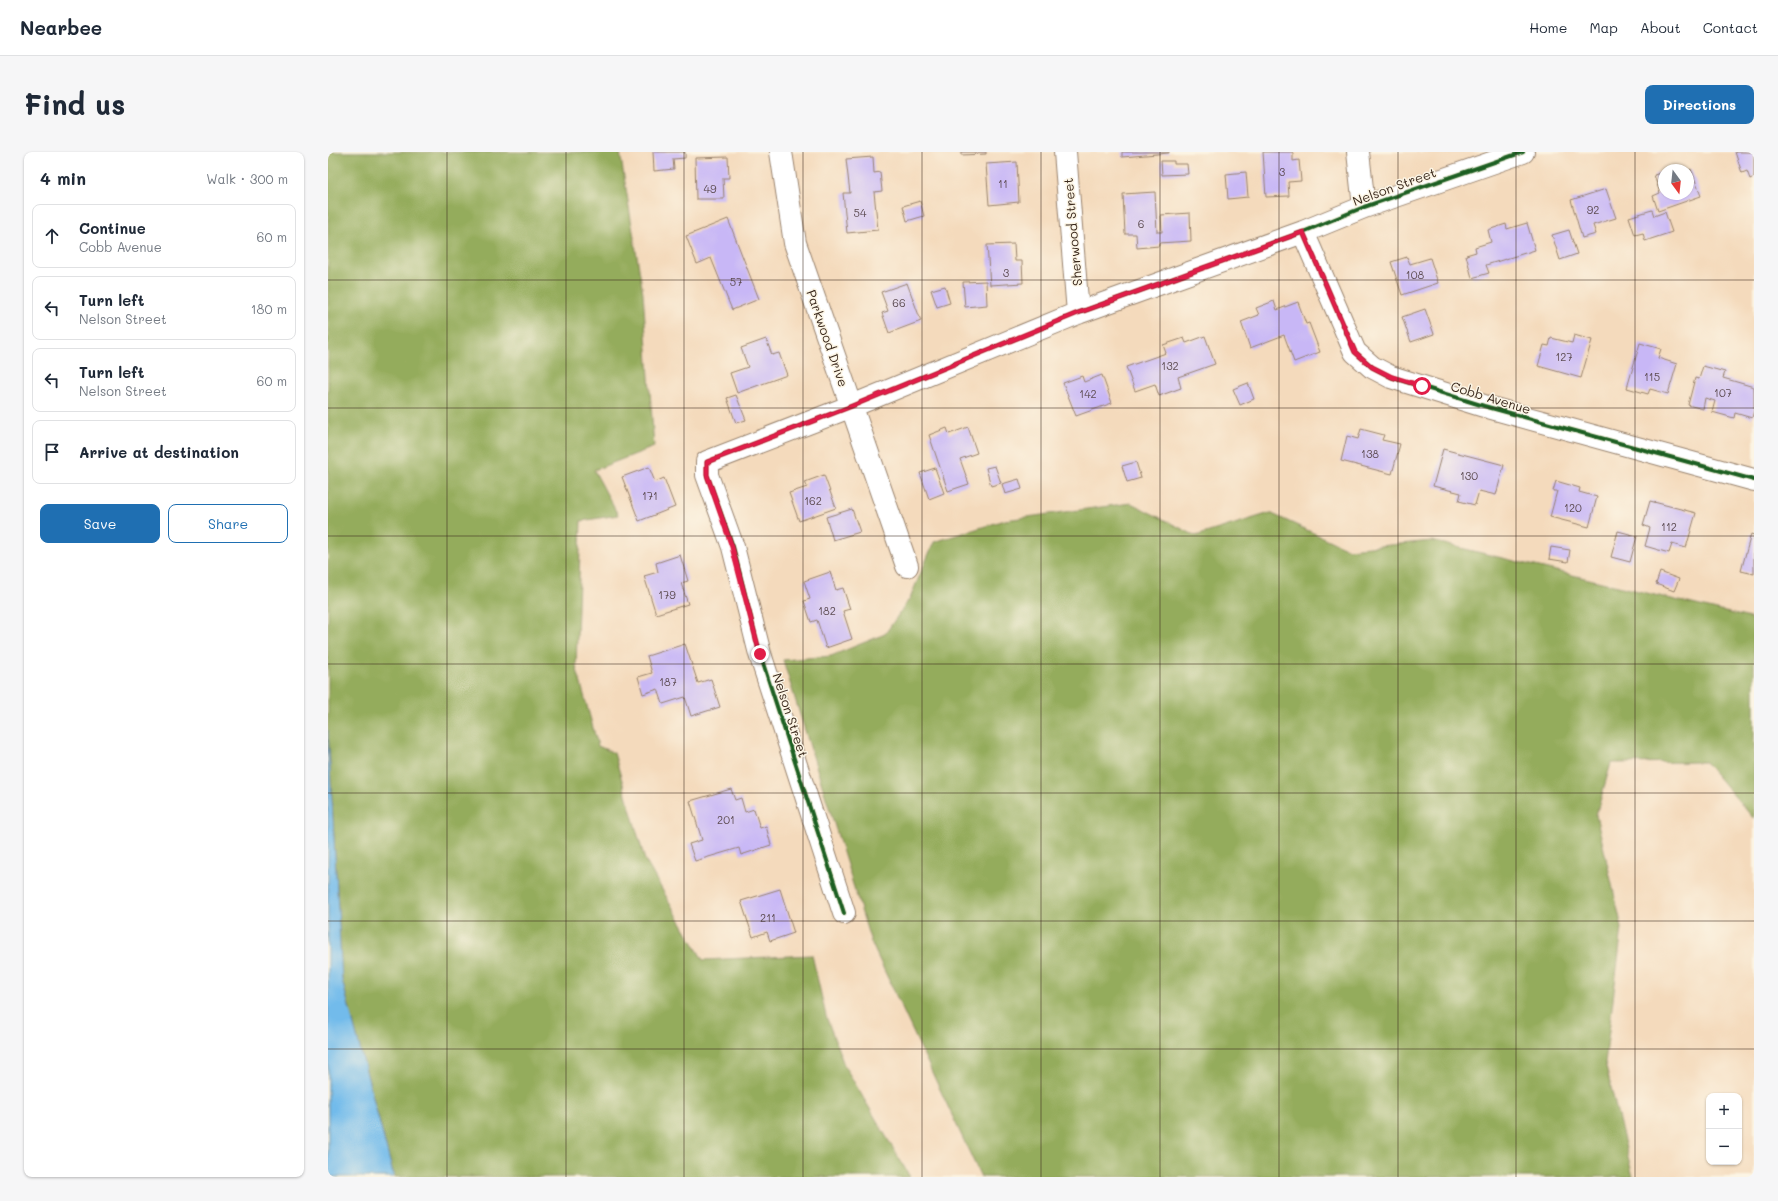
<!DOCTYPE html>
<html lang="en">
<head>
<meta charset="utf-8">
<style>
	body { margin:0; font-family:Mali,sans-serif; background:#f6f6f7; color:#1f2937 }
	.controls { position:absolute; right:12px; bottom:12px; display:grid; overflow:hidden; border-radius:8px; box-shadow:0 1px 3px #0004 }
	.controls button { width:36px; height:36px; display:grid; place-items:center; padding:0; border:0; border-bottom:1px solid #e0e1e3; background:#fff; color:#1f2937; font:20px sans-serif }
	.compass { position:absolute; left:1330px; top:12px; width:36px; height:36px; border-radius:50%; background:#fff; box-shadow:0 1px 3px #0004; rotate:165deg }
	.stop { position:absolute; width:12px; height:12px; margin:-9px; border:3px solid #e11d48; border-radius:50%; background:#fff }
	.stop.end { background:#e11d48; border-color:#fff; box-shadow:0 1px 4px #0008 }
	.list { margin:0; padding:0; list-style:none }
	h2 { display:flex; justify-content:space-between; align-items:center; height:52px; margin:0; padding:0 16px; font-size:17px }
	h2 small { font-size:13px; font-weight:400; color:#747a83 }
	.list li { display:grid; grid-template-columns:26px 1fr auto; gap:12px; align-items:center; box-sizing:border-box; height:64px; margin:0 8px 8px; padding:0 8px; border:1px solid #e0e1e3; border-radius:8px }
	.list b { display:block; font-size:15px; white-space:nowrap }
	.list p { margin:0; font-size:13px; white-space:nowrap; color:#747a83 }
	.list em { font-size:13px; font-style:normal; color:#747a83 }
	.actions { display:flex; gap:8px; padding:12px 16px }
	.actions a { flex:1; padding:9px 0; border:1px solid #1f6fb2; border-radius:8px; text-align:center; font-size:14px; color:#1f6fb2 }
	.actions .main { background:#1f6fb2; color:#fff }
	.icon { flex:none; width:22px; height:22px; fill:none; stroke:currentColor; stroke-width:2; stroke-linecap:round; stroke-linejoin:round }
	.map { position:relative; flex:none; width:1426px; height:1025px; overflow:hidden; border-radius:8px }
	header { display:flex; align-items:center; gap:24px; box-sizing:border-box; height:56px; padding:0 20px; background:#fff; border-bottom:1px solid #e0e1e3 }
	header strong { font-size:19px }
	nav { display:flex; gap:22px; margin-inline-start:auto; font-size:14px }
	.intro { display:flex; align-items:center; justify-content:space-between; box-sizing:border-box; height:96px; padding:0 24px }
	h1 { margin:0; font-size:28px }
	.button { padding:10px 18px; border-radius:8px; background:#1f6fb2; color:#fff; font-size:14px; font-weight:700 }
	main { display:flex; gap:24px; padding:0 24px }
	aside { flex:1; background:#fff; border-radius:8px; box-shadow:0 1px 3px #0004 }
	.map>svg:first-child { display:block }
	.forest { fill:#94ac5c; stroke:#686b3d }
	.water { fill:#72bbeb; stroke:#567284 }
	.building { fill:#c8b7f6 }
	.lines { fill:none; stroke-linecap:round; stroke-linejoin:round }
	.minor-casing { stroke:#98826d; stroke-width:24 }
	.minor { stroke:#fff; stroke-width:22 }
	.cycleway-casing { stroke:#fcf5e5; stroke-width:6 }
	.cycleway { stroke:#1b5e20; stroke-width:4 }
	.route { stroke:#e11d48; stroke-width:5 }
	.grid { fill:none; stroke:#3b2a1e; stroke-width:1; stroke-opacity:0.55 }
	.labels { text-anchor:middle; dominant-baseline:central; stroke-width:3; stroke-linejoin:round; paint-order:stroke }
	.number-label { font-size:11px; fill:#5e4d54 }
	.street-label { font-size:13px; fill:#3b2a1e; stroke:#fcf5e5 }
</style>
</head>
<body>
<header>
<strong>Nearbee</strong>
<nav><a>Home</a><a>Map</a><a>About</a><a>Contact</a></nav>
</header>
<div class="intro"><h1>Find us</h1><a class="button">Directions</a></div>
<main>
<aside>
<h2>4 min<small>Walk · 300 m</small></h2>
<ul class="list">
<li><svg class="icon" aria-label="ahead" viewBox="0 0 24 24"><path d="M12 20V5M6 11l6-6 6 6"/></svg><div><b>Continue</b><p>Cobb Avenue</p></div><em>60 m</em></li>
<li><svg class="icon" aria-label="left" viewBox="0 0 24 24"><path d="M17 20v-9H6M10 6l-5 5 5 5"/></svg><div><b>Turn left</b><p>Nelson Street</p></div><em>180 m</em></li>
<li><svg class="icon" aria-label="left" viewBox="0 0 24 24"><path d="M17 20v-9H6M10 6l-5 5 5 5"/></svg><div><b>Turn left</b><p>Nelson Street</p></div><em>60 m</em></li>
<li><svg class="icon" aria-label="arrive" viewBox="0 0 24 24"><path d="M6 21V4h12l-3 4 3 4H6"/></svg><div><b>Arrive at destination</b></div></li>
</ul>
<div class="actions"><a class="main">Save</a><a>Share</a></div>
</aside>
<div class="map">
<svg width="1426" height="1025" viewBox="0 0 1426 1025">
	<rect width="100%" height="100%" fill="#fcf5e5"/>
	<filter id="ink" filterUnits="userSpaceOnUse"><feTurbulence type="fractalNoise" baseFrequency=".025" numOctaves="2"/><feDisplacementMap in="SourceGraphic" scale="8" xChannelSelector="R" yChannelSelector="G"/><feConvolveMatrix kernelMatrix="1 2 1 2 8 2 1 2 1" color-interpolation-filters="sRGB"/></filter>
	<filter id="wash" filterUnits="userSpaceOnUse"><feTurbulence type="fractalNoise" baseFrequency=".012" numOctaves="4" result="noise"/><feDisplacementMap in="SourceGraphic" scale="16" xChannelSelector="R" yChannelSelector="G"/><feGaussianBlur stdDeviation="0.9" result="paint"/><feColorMatrix in="noise" values="0 0 0 0 0 0 0 0 0 0 0 0 0 0 0 0 0 1.4 0 .05"/><feComposite in="paint" operator="in"/></filter>
	<g filter="url(#wash)">
		<rect width="100%" height="100%" fill="#f4dabc"/>
		<path class="forest" d="M0,0h292l23,141 11,154 -60,23 24,45 -37,6 -5,145 22,80 16,7 31,107 58,100 109,-5 14,61 18,49 66,112h-516l-52,-197 -14,-250z
			M803,351l65,33 74,-23 78,36 84,-8 322,78v200l-49,-57 -94,1 -15,52 26,113 -17,135 28,114h-652l-110,-235 -88,-282 48,-4 54,-22 25,-36 24,-56 71,-22z"/>
		<path class="water" d="M0,578l14,250 52,197h-66z"/>
		<g id="blocks">
			<path class="building" d="M325,0h32v6l-12,1 1,10 -20,2z
				M633,0h25v2l-25,1z
				M794,0h47v1l-47,4z
				M935,0h30v9l6,-1 2,21 -13,1 1,14 -23,1z
				M1407,0h19v25l-4,2 -3,-8 -5,2z
				M400,5l1,21h-6l1,21h-28l-1,-41z
				M545,5l1,16 6,-1 2,19 -8,1 4,38 -31,3 -4,-40h7l-4,-34z
				M833,9h13v3h13l1,10 -26,1z
				M689,10l2,40 -30,3 -3,-41z
				M1363,17l10,27 -43,15 -5,-15 7,-3 -6,-18 10,-3v22h24v-23z
				M918,20l2,25 -20,2 -2,-25z
				M1278,37l10,29 -23,7 3,9 -14,4 -11,-38z
				M827,40l2,40h5l-1,-17 29,-2 1,28 -32,2v3l-22,2 -1,-14h-11l-2,-40z
				M592,49l4,15 -17,5 -4,-15z
				M1324,58l2,6 11,-4 7,20 -27,9 -2,-8 -8,2 -6,-18z
				M400,67l31,80 -27,11 -21,-52 -14,6 -11,-28z
				M1199,71l8,27 -49,15 3,8 -17,5 -6,-23 10,-3 -1,-5 16,-5 -3,-12 18,-6 1,5z
				M1241,78l8,24 -17,6 -8,-25z
				M686,92l1,17h7l1,22 -33,2 -3,-40z
				M1079,105l3,7 20,-6 8,25 -36,12 -11,-33z
				M658,129l1,24 -22,2 -2,-25z
				M579,131l14,38 -32,12 -7,-20 6,-2 -7,-19z
				M617,134l5,17 -13,4 -6,-17z
				M946,149l3,9 21,-8 8,22 3,-1 11,29 -26,10 -10,-27 -34,13 -9,-26 18,-7 -3,-7z
				M1097,157l9,25 -23,8 -9,-25z
				M1246,183l18,5 -11,38 -43,-12 6,-21 5,1 2,-8 21,5z
				M877,184l10,28 -37,13 3,11 -22,8 -4,-12 -20,7 -9,-24 40,-14 -3,-8 21,-7 2,5z
				M438,187l6,16 7,-2 8,22 -50,18 -7,-20 18,-6 -7,-19z
				M1312,191l21,6 -3,9 19,6 -9,30 -18,-5 -2,5 -21,-6z
				M1375,214l22,6 -2,6 31,9v23l-2,8 -17,-5 -1,5 -22,-6 3,-11 -10,-3 -2,11 -15,-4 7,-27 4,1z
				M774,223l10,28 -36,13 -13,-33 19,-7 2,6z
				M920,231l6,16 -14,6 -7,-16z
				M408,243l10,25 -10,3 -9,-25z
				M640,275l9,26 -17,6 9,25 -21,7 -19,-56 18,-7 2,6z
				M1033,277l23,6 -2,5 18,4 -8,30 -51,-13 6,-25 11,3z
				M1115,297l61,16 -8,30 -17,-4 -4,14 -16,-4 2,-8 -28,-7z
				M808,310l5,16 -14,4 -5,-16z
				M667,314l6,17 -10,3 -5,-18z
				M321,315l6,15 9,-4 11,29 -36,14 -17,-44z
				M607,316l9,25 -15,6 -9,-26z
				M496,323l12,33 -37,13 -10,-28 18,-6 -2,-5z
				M691,327l3,10 -17,5 -3,-10z
				M1228,329l24,7 -1,4 18,5 -8,30 -39,-10 7,-26h-4z
				M1322,349l46,12 -10,35 -14,-4 -3,9 -24,-7 5,-18 -7,-3z
				M524,357l8,23 -27,8 -7,-23z
				M1290,379l19,5 -7,26 -19,-5z
				M1423,382l3,1v39l-13,-3z
				M1223,395l19,3 -2,12 -19,-3z
				M352,403l8,26 -7,2 7,21 -32,10 -12,-38 14,-4 -2,-9z
				M502,420l6,18 7,-2 7,21 -7,2 9,28 -26,9 -9,-28 -6,2 -7,-21 6,-2 -6,-18z
				M1332,420l19,7 -5,12 -18,-7z
				M357,492l13,39 13,-4 9,28 -29,9 -6,-19 -22,7 -5,-15 -15,5 -5,-17 14,-4 -5,-17z
				M403,637l4,11 6,-2 4,14 9,-3 6,19 6,-2 5,19 -30,10 -2,-7 -44,13 -6,-17 13,-4 -12,-39z
				M452,737l14,44 -24,8 -3,-9 -14,5 -12,-36z"/>
		</g>
	</g>
	<g filter="url(#ink)">
		<use href="#blocks" fill-opacity="0" stroke="#98826d" stroke-width="1"/>
		<g class="lines">
			<g class="minor-casing">
				<path id="minor" d="M453,0l14,91 112,323
					M737,0l13,161
					M1030,0l6,55
					M975,80l52,120 17,15 19,10 93,29 270,74
					M516,761l-84,-259 -27,-107 -26,-72v-13l145,-56 226,-93 225,-81 61,-25 159,-55"/>
			</g>
			<use href="#minor" class="minor"/>
			<g class="cycleway-casing">
				<path id="cycleway" d="M975,80l52,120 17,15 19,10 93,29 270,74
					M516,761l-84,-259 -27,-107 -26,-72v-13l145,-56 226,-93 225,-81 61,-25 159,-55"/>
			</g>
			<use href="#cycleway" class="cycleway"/>
		</g>
	</g>
	<g class="lines" filter="url(#ink)">
		<path class="route" d="M432,502l-28,-107 -25,-72v-13l145,-56 226,-93 225,-81 52,120 17,15 20,10 30,9"/>
	</g>
	<path class="grid" d="M119,0v1025M238,0v1025M356,0v1025M475,0v1025M594,0v1025M713,0v1025M832,0v1025M951,0v1025M1070,0v1025M1188,0v1025M1307,0v1025M0,128h1426M0,256h1426M0,384h1426M0,512h1426M0,641h1426M0,769h1426M0,897h1426"/>
	<g class="labels">
		<g class="number-label">
			<text x="954" y="19">3</text>
			<text x="675" y="31">11</text>
			<text x="382" y="36">49</text>
			<text x="1265" y="57">92</text>
			<text x="532" y="60">54</text>
			<text x="813" y="71">6</text>
			<text x="678" y="120">3</text>
			<text x="1087" y="122">108</text>
			<text x="408" y="129">57</text>
			<text x="571" y="150">66</text>
			<text x="1236" y="204">127</text>
			<text x="842" y="213">132</text>
			<text x="1324" y="224">115</text>
			<text x="1395" y="240">107</text>
			<text x="760" y="241">142</text>
			<text x="1042" y="301">138</text>
			<text x="1141" y="323">130</text>
			<text x="322" y="343">171</text>
			<text x="485" y="348">162</text>
			<text x="1245" y="355">120</text>
			<text x="1341" y="374">112</text>
			<text x="339" y="442">179</text>
			<text x="499" y="458">182</text>
			<text x="340" y="529">187</text>
			<text x="398" y="667">201</text>
			<text x="440" y="765">211</text>
		</g>
		<g class="street-label">
			<text transform="translate(1066 34) rotate(-20)">Nelson Street</text>
			<text transform="translate(744 80) rotate(-95)">Sherwood Street</text>
			<text transform="translate(500 186) rotate(71)">Parkwood Drive</text>
			<text transform="translate(1163 245) rotate(17)">Cobb Avenue</text>
			<text transform="translate(463 563) rotate(72)">Nelson Street</text>
		</g>
	</g>
</svg>
<div class="controls">
<button>+</button>
<button>−</button>
</div>
<svg class="compass" viewBox="-18 -18 36 36"><path d="M0-13l5 13h-10z" fill="#e53935"/><path d="M0 13l5-13h-10z" fill="#747a83"/></svg>
<div class="stop" style="left:1094px;top:234px"></div>
<div class="stop end" style="left:432px;top:502px"></div>
</div>
</main>
</body>
</html>
